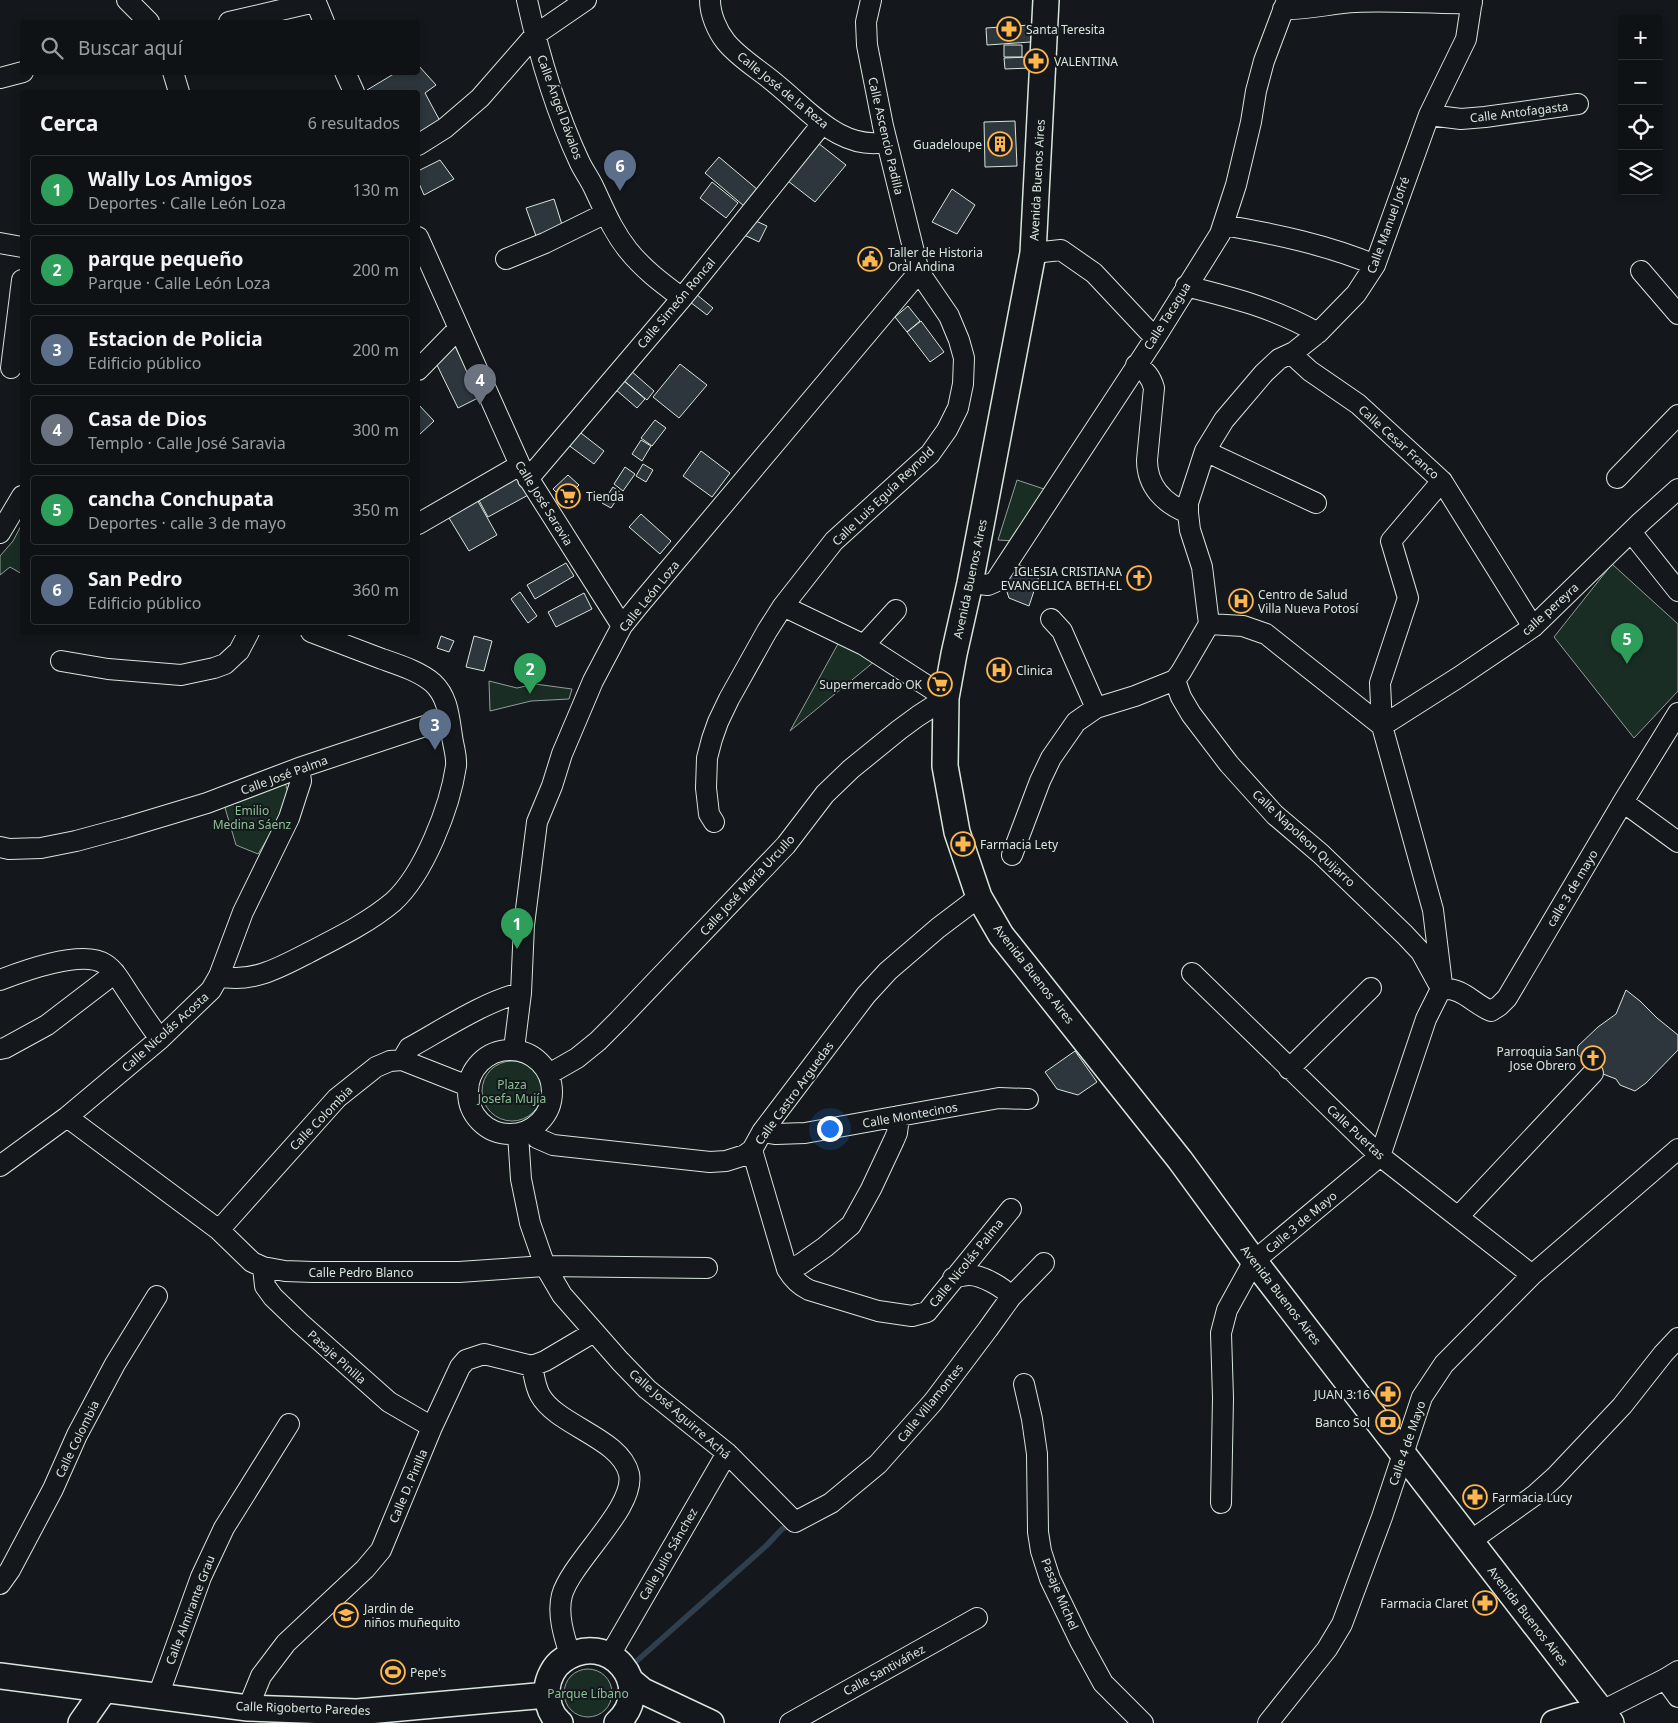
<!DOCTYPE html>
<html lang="es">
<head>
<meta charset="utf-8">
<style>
	body { margin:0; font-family:"Noto Sans",sans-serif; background:#181b1e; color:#f1f3f6 }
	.controls { position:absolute; right:15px; top:15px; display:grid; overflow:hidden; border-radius:5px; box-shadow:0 2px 8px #0003 }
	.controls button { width:45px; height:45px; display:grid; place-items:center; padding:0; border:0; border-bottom:1px solid #2f3234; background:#0f1215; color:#f1f3f6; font:25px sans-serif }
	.you { position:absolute; left:829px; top:1128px; width:18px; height:18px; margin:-12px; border:4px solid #fff; border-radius:50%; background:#1a73e8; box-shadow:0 0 0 8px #1a73e833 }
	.badge { display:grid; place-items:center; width:32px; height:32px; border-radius:50%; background:#ffb74d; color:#fff; font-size:16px; font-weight:700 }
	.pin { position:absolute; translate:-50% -41px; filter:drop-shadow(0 1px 2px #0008) }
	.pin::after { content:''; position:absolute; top:26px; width:18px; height:15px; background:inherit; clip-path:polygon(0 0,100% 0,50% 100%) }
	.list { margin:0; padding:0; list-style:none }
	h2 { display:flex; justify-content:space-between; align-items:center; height:65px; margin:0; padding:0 20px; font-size:21px }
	h2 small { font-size:16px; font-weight:400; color:#9b9ea0 }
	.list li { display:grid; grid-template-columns:32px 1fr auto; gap:15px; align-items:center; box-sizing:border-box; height:70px; margin:0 10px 10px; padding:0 10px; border:1px solid #2f3234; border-radius:5px }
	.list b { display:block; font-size:19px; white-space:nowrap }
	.list p { margin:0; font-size:16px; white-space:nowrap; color:#9b9ea0 }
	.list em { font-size:16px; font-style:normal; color:#9b9ea0 }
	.icon { flex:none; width:28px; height:28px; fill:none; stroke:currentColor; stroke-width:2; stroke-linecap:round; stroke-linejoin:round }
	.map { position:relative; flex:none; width:1678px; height:1723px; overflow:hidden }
	.search { position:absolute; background:#0f1215; box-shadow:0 2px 8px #0003; left:20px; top:20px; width:400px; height:55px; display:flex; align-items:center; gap:12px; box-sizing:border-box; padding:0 18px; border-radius:5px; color:#9b9ea0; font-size:19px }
	.panel { position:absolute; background:#0f1215; box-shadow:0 2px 8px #0003; left:20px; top:90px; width:400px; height:545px; border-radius:5px }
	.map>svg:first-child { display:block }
	.green { fill:#1a2d24; stroke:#939e99 }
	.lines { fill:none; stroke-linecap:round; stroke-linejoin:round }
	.stream { stroke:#2f3f4d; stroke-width:5.5 }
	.building { fill:#2c363c; stroke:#d8e6dc }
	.minor-casing { stroke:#d8e6dc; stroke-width:22 }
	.major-casing { stroke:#d8e6dc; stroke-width:28 }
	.minor { stroke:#14181c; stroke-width:20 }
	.major { stroke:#14181c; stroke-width:25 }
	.labels { text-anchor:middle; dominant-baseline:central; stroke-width:4; stroke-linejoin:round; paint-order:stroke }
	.poi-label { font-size:12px; fill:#d8e6dc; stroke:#14181c; text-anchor:start }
	.street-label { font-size:12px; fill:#d8e6dc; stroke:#14181c }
	.park-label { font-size:12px; fill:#8ac095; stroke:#14181c }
</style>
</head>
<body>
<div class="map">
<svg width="1678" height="1723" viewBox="0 0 1678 1723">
	<rect width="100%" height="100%" fill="#14181c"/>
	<path class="green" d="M1017,480l33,11 -35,50 -17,-1z
		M22,524v50l-12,-7 -10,8v-19l13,-15z
		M1612,564l66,60v67l-44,47 -80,-101z
		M839,642l36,19 -85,70z
		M489,681l28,7 18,-4 37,5 -3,10 -38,2 -41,10z
		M285,782l4,14 -17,35 -14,23 -22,-9 -13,-44z
		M482 1091a30 30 0 1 1 60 0a30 30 0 1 1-60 0Z
		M564 1693a24 24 0 1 1 48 0a24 24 0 1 1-48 0Z"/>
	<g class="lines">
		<path class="stream" d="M630,1667l136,-121 16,-17 9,-5"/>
	</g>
	<path class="building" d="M1030,25l1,17 -44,3 -1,-17z
		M1004,45h18v12h-18z
		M1029,57l1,11 -25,1 -1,-11z
		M418,65l18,20 -11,8 15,28 -22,15v-44h-49l-2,-2 30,-18h21z
		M1015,121l2,45 -32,1 -1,-45z
		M818,143l28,22 -31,37 -27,-21z
		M719,157l39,33 -14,16 -39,-33z
		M440,160l14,19 -30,16 -6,-14v-10z
		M712,182l26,21 -12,15 -26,-20z
		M952,189l23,16 -18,29 -25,-12z
		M554,199l9,29 -27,8 -10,-28z
		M747,217l20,9 -8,16 -19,-9z
		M696,294l17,14 -6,7 -17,-13z
		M908,306l12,15 -13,11 -12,-15z
		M921,321l23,31 -14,10 -23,-30z
		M454,344l26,53 -22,11 -23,-47z
		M680,364l27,21 -28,33 -26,-21z
		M630,370l24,21 -7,9 -25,-21z
		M623,380l22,19 -8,9 -22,-19z
		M418,404l16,17 -15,14 -1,-1z
		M655,420l11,8 -14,18 -11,-8z
		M577,430l27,21 -10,13 -27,-20z
		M641,440l10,6 -9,15 -10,-7z
		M701,451l29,22 -18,24 -29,-21z
		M643,464l10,6 -7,12 -10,-6z
		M625,467l10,7 -12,17 -9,-7z
		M517,470l13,24 -42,23 -13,-24z
		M568,475l11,10 -15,15 -11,-11z
		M613,487l8,6 -10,15 -9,-5z
		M475,496l22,39 -28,16 -23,-38z
		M641,514l30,27 -11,13 -31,-27z
		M566,563l8,13 -39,23 -8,-14z
		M1017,564l23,9 -11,33 -20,-8 -5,-15z
		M520,592l17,24 -9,7 -17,-24z
		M584,593l8,16 -36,18 -8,-15z
		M441,636l13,5 -5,11 -12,-4z
		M474,636l18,5 -8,30 -18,-4z
		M1626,990l14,11 17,17 21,17v15l-32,33 -11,8 -15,-6 -4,-6 -13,-5 -26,-20 1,-8 20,-19 18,-13z
		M1075,1051l22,31 -19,13 -21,-6 -12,-17z"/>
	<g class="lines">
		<g class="minor-casing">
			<path id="minor" d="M127,0l22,22
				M315,0l9,22
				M527,0c12,55 29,112 53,163 4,8 9,15 13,23 11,23 19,44 35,64 15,19 34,33 54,48
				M710,0c0,14 7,31 16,42 14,17 34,28 50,42 21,17 39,37 63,50 15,8 31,11 47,8
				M1283,9c26,1 48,-6 73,-7 39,-2 77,2 116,1
				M229,22l86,-20
				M173,72l6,20
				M345,72l9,20
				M0,78l23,-6
				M1429,115l32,4 24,-2 93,-13
				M418,145l27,-17 35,-30 55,-63 51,-35
				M1223,225c52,9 105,20 152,40
				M418,237l102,228 102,161
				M0,243l22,4
				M1033,253l28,-3 33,23 61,65
				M506,259l39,-16 59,-29
				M1641,271l37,43
				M1186,286c48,12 88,22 132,47
				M1294,352l4,8 12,11 48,33 84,77 91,146
				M1136,365c10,6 15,12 18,23l-7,72c0,27 18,44 41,53
				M11,368l11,-88
				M418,370l40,-41
				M1205,451l111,52
				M1617,478l61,-63
				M528,479l154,-181 140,-174
				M1442,481l-51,60 17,57 -28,85 2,43 77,-49 74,-50 108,-105 37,-33
				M418,524l102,-59
				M1631,532l47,59
				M0,533l22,-37
				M970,583l18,2 7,-3 160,-244 65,-104 16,-49 15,-63 5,-31 8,-30 23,-61
				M1051,619l11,12 34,77
				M1209,624l34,2 23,8 116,92 51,184 9,74 -1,5 -15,30 -46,137 -126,105 -27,49 -6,23 2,65 -2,105
				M864,645l32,-35
				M61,661l47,8 73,6 33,-7 11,-4 14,-13 10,-19
				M1175,680l6,17 10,17 38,50 46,51 46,39 84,81 16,17 17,31
				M1623,802l55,40
				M714,822l-5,-8 -3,-26 1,-30 5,-19 6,-17 11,-23 38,-68 16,-25 51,-65 96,-87 17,-24 11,-22 5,-24 1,-26 -5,-18 -10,-24 -30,-44 -36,-146 -16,-81 -1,-23 5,-22
				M0,847l9,2 32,-1 35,-7 48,-13 83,-25 92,-35 150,-50
				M1012,855l28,-74 11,-23 25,-36 20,-14 39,-12 40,-16 6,-8 28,-48 -7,-57 -12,-37 -2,-17v-10l17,-52 19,-31 40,-47 15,-14 15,-7 24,-19 38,-39 19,-29 54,-150 37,-76 6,-39
				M1192,973l188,183 152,119
				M219,976c32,8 62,-9 89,-23 29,-15 60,-30 85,-51 31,-28 57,-95 63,-136 1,-10 -3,-21 -4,-30 -3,-19 -4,-39 -19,-53 -14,-12 -34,-18 -51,-24 -24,-9 -47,-18 -71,-27
				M0,980c23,-9 83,-31 105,-16 11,7 17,20 24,30 10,15 20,30 31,45
				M1441,989c22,-2 32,15 50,22l8,-5 8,-8 116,-196 55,-89
				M0,1049l5,-1 42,-23 68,-52
				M514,1049l7,-56 3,-68 13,-103 15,-36 10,-32 31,-73 29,-55 17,-21 280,-333
				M468 1092a42 42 0 1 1 84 0a42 42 0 1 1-84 0Z
				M402,1060l7,-12c31,-17 78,-48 112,-55
				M1289,1069l82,-81
				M549,1074l28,-16 21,-17 21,-21 167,-175 39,-51 26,-25 48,-39 19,-14 28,-18 -82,-53 -81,-39
				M67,1117l152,113 33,32 11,5 22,4 28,1h146l86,-6 162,2
				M531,1129l6,9 16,7 157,17 16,-1 19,-6 7,-5 10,-18 104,-137 22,-24 50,-43 41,-31
				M762,1132l14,2 29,-1 194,-35 29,1
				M518,1134l3,45 9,44 15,43 17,29 58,66 27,28 80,64 68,69 36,-19 47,-39 55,-62 55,-73 23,-32 33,-34
				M752,1150l35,119c6,10 12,16 22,21l69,21 34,5 15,-4 84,-103
				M0,1166l67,-49 93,-78 51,-49 8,-14 24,-64 46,-94 12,-37 -2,-13
				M1458,1217l135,-144
				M219,1230l118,-132 39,-31 14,-6 12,-1 66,26
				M263,1267l2,19 8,11 27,26 89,79 43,25
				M787,1269l14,-5 24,-17 26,-22 20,-36 23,-49 3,-7 2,-17
				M953,1278c5,-1 10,-3 16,-3 12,0 35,12 42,22
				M532,1366c2,9 3,20 8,29 17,31 81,43 89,79 7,33 -57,87 -67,121 -5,19 2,41 8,60
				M1024,1384l8,35 5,35 1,78 3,19 9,28 30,62 23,42 40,40
				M1469,1542l66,-47 20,-18 67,-71 41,-52 15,-16
				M0,1584l10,-14 43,-81 24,-54 38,-71 42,-68
				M610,1655l117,-202
				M1665,1679l13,18
				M158,1696l43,-119 23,-49 65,-104
				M248,1708l13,-32 25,-33 79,-74 16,-19 51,-123 28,-60 6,-7 18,-6 48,12 13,-5 49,-29
				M1602,1711l63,-32 13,-8
				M790,1723l187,-105
				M1268,1723l59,-74 15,-25 40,-107 40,-120 22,-33 88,-89 146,-126"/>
		</g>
		<g class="major-casing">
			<path id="major" d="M1046,0l-13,253 -63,330 -16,71 -8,44 -1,68 12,66 22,65 22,38 179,225 74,101 357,462
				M0,1676l248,32 109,4 190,-17
				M631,1681l12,10 68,32
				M81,1723l23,-33
				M560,1723c-10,-8 -13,-21 -13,-34 1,-11 7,-23 16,-29 45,-32 94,26 54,63
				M1554,1723l23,-7 25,-5"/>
		</g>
		<use href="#minor" class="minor"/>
		<use href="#major" class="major"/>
	</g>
	<defs>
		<g id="pharmacy-ring" transform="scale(1.25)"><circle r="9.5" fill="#14181c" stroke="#ffb74d" stroke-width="1.5"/><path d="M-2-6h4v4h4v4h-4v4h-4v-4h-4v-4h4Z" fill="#ffb74d"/></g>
		<g id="building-ring" transform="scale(1.25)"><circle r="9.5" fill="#14181c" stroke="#ffb74d" stroke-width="1.5"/><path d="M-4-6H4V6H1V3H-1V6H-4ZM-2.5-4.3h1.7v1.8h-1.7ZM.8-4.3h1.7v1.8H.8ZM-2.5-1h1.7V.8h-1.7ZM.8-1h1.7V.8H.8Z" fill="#ffb74d"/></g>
		<g id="civic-ring" transform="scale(1.25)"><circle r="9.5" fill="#14181c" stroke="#ffb74d" stroke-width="1.5"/><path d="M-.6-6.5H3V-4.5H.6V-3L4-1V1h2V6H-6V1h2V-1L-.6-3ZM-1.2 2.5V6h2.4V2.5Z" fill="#ffb74d"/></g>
		<g id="supermarket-ring" transform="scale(1.25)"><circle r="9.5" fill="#14181c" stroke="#ffb74d" stroke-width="1.5"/><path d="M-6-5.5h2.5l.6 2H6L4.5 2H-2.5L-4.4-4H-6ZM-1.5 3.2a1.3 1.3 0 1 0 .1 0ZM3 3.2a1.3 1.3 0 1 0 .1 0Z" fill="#ffb74d"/></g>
		<g id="church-ring" transform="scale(1.25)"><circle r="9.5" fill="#14181c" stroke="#ffb74d" stroke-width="1.5"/><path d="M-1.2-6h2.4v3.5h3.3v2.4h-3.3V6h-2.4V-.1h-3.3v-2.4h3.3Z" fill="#ffb74d"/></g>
		<g id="hospital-ring" transform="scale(1.25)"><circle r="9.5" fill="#14181c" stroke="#ffb74d" stroke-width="1.5"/><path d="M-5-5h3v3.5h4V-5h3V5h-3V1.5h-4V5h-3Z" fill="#ffb74d"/></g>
		<g id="bank-ring" transform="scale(1.25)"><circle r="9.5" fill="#14181c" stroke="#ffb74d" stroke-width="1.5"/><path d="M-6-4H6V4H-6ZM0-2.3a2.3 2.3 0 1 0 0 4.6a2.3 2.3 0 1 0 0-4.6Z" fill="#ffb74d"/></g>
		<g id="school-ring" transform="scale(1.25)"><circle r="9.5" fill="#14181c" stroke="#ffb74d" stroke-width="1.5"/><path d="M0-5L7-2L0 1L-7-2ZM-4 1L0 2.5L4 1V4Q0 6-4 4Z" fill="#ffb74d"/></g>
		<g id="stadium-ring" transform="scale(1.25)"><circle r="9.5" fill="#14181c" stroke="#ffb74d" stroke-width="1.5"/><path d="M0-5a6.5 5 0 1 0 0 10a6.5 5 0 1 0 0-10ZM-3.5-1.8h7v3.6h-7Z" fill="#ffb74d"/></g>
	</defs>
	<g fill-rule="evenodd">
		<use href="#pharmacy-ring" x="1009" y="29"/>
		<use href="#pharmacy-ring" x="1036" y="61"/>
		<use href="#building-ring" x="1000" y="144"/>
		<use href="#civic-ring" x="870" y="259"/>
		<use href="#supermarket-ring" x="568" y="496"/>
		<use href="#church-ring" x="1139" y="578"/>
		<use href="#hospital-ring" x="1241" y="601"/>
		<use href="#hospital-ring" x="999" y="670"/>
		<use href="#supermarket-ring" x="940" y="684"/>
		<use href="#pharmacy-ring" x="963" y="844"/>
		<use href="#church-ring" x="1593" y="1058"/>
		<use href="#pharmacy-ring" x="1388" y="1394"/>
		<use href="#bank-ring" x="1388" y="1422"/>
		<use href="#pharmacy-ring" x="1475" y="1497"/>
		<use href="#pharmacy-ring" x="1485" y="1603"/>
		<use href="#school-ring" x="346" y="1615"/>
		<use href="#stadium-ring" x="393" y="1672"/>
	</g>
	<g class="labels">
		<g class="poi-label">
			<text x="1026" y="29">Santa Teresita</text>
			<text x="1054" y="61">VALENTINA</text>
			<text x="982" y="144" text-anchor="end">Guadeloupe</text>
			<text x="888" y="252">Taller de Historia<tspan x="888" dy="14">Oral Andina</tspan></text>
			<text x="586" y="496">Tienda</text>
			<text x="1122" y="571" text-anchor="end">IGLESIA CRISTIANA<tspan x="1122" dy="14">EVANGELICA BETH-EL</tspan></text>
			<text x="1258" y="594">Centro de Salud<tspan x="1258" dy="14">Villa Nueva Potosí</tspan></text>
			<text x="1016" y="670">Clinica</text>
			<text x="922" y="684" text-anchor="end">Supermercado OK</text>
			<text x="980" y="844">Farmacia Lety</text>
			<text x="1576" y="1051" text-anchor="end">Parroquia San<tspan x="1576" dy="14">Jose Obrero</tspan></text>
			<text x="1370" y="1394" text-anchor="end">JUAN 3:16</text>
			<text x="1370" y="1422" text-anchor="end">Banco Sol</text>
			<text x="1492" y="1497">Farmacia Lucy</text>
			<text x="1468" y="1603" text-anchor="end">Farmacia Claret</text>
			<text x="364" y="1608">Jardin de<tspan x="364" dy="14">niños muñequito</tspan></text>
			<text x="410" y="1672">Pepe's</text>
		</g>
		<g class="street-label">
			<text transform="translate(783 90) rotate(39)">Calle José de la Reza</text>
			<text transform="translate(560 107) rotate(70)">Calle Ángel Dávalos</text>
			<text transform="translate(1519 112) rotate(-7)">Calle Antofagasta</text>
			<text transform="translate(886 136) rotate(77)">Calle Ascencio Padilla</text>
			<text transform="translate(1037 180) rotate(-87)">Avenida Buenos Aires</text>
			<text transform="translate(1388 225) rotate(-70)">Calle Manuel Jofré</text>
			<text transform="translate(676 303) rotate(-50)">Calle Simeón Roncal</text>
			<text transform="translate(1167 316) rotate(-58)">Calle Tacagua</text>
			<text transform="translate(1399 442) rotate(42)">Calle Cesar Franco</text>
			<text transform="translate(883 496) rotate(-44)">Calle Luis Eguía Reynold</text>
			<text transform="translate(544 503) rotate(58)">Calle José Saravia</text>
			<text transform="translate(970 579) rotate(-78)">Avenida Buenos Aires</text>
			<text transform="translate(649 596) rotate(-51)">Calle León Loza</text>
			<text transform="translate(1550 609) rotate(-42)">calle pereyra</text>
			<text transform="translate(284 775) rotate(-20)">Calle José Palma</text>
			<text transform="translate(1304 838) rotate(43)">Calle Napoleon Quijarro</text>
			<text transform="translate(747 885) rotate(-47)">Calle José María Urcullo</text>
			<text transform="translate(1572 888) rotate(-59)">calle 3 de mayo</text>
			<text transform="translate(1034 974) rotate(52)">Avenida Buenos Aires</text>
			<text transform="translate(165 1032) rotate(-42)">Calle Nicolás Acosta</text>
			<text transform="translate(794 1093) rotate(-54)">Calle Castro Arguedas</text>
			<text transform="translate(910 1115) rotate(-10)">Calle Montecinos</text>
			<text transform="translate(321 1118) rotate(-46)">Calle Colombia</text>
			<text transform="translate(1356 1132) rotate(43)">Calle Puertas</text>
			<text transform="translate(1301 1222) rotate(-40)">Calle 3 de Mayo</text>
			<text transform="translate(966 1263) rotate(-51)">Calle Nicolás Palma</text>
			<text x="361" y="1272">Calle Pedro Blanco</text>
			<text transform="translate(1281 1295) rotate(52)">Avenida Buenos Aires</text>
			<text transform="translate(337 1357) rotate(42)">Pasaje Pinilla</text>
			<text transform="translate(930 1403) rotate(-51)">Calle Villamontes</text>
			<text transform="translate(680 1414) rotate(41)">Calle José Aguirre Achá</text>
			<text transform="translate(77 1439) rotate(-64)">Calle Colombia</text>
			<text transform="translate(1407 1443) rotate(-71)">Calle 4 de Mayo</text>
			<text transform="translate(408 1486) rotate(-67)">Calle D. Pinilla</text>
			<text transform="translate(668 1554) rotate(-60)">Calle Julio Sánchez</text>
			<text transform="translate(1060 1594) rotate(67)">Pasaje Michel</text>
			<text transform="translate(190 1610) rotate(-69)">Calle Almirante Grau</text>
			<text transform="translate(1528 1616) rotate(52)">Avenida Buenos Aires</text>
			<text transform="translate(884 1670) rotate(-29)">Calle Santiváñez</text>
			<text transform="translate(303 1708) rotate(2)">Calle Rigoberto Paredes</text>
		</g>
		<g class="park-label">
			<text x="252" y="810">Emilio<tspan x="252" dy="14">Medina Sáenz</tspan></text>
			<text x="512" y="1084">Plaza<tspan x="512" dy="14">Josefa Mujía</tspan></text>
			<text x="588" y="1693">Parque Líbano</text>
		</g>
	</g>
</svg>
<div class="controls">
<button>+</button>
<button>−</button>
<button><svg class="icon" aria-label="locate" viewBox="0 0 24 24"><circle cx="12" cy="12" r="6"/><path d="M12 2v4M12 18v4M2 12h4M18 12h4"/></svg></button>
<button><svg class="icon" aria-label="layers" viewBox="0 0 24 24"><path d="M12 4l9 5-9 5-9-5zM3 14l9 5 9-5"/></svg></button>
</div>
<div class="you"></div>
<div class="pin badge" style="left:517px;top:949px;background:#2e9e5b">1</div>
<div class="pin badge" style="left:530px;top:694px;background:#2e9e5b">2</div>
<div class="pin badge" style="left:435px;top:750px;background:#5c6f8a">3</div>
<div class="pin badge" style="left:480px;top:405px;background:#6b7280">4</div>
<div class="pin badge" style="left:1627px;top:664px;background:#2e9e5b">5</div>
<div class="pin badge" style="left:620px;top:191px;background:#5c6f8a">6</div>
<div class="search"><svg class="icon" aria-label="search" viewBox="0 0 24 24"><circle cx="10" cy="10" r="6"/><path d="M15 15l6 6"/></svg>Buscar aquí</div>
<section class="panel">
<h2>Cerca<small>6 resultados</small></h2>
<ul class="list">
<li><span class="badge" style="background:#2e9e5b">1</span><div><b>Wally Los Amigos</b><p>Deportes · Calle León Loza</p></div><em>130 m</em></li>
<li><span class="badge" style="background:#2e9e5b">2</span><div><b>parque pequeño</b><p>Parque · Calle León Loza</p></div><em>200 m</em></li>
<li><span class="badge" style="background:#5c6f8a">3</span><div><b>Estacion de Policia</b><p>Edificio público</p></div><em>200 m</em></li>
<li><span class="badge" style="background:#6b7280">4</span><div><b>Casa de Dios</b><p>Templo · Calle José Saravia</p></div><em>300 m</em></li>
<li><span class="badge" style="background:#2e9e5b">5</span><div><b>cancha Conchupata</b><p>Deportes · calle 3 de mayo</p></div><em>350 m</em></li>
<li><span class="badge" style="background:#5c6f8a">6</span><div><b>San Pedro</b><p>Edificio público</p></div><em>360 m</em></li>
</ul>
</section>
</div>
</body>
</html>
